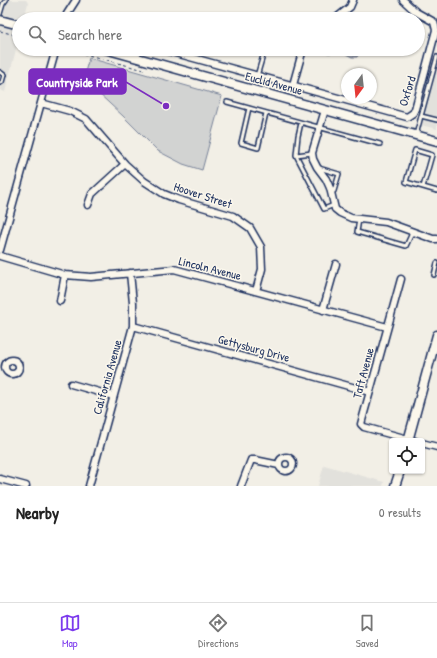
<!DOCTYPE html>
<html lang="en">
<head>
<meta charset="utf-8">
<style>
	body { margin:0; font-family:"Patrick Hand",sans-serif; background:#f2f2f2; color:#222 }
	.controls { position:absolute; right:12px; bottom:12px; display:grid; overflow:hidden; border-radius:4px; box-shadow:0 1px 3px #0004 }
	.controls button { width:36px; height:36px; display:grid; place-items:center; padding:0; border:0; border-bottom:1px solid #e0e0e0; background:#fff; color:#222; font:20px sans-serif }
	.compass { position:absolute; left:341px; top:68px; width:36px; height:36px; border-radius:50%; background:#fff; box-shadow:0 1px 3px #0004; rotate:195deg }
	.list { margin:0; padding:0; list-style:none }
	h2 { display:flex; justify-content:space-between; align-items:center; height:52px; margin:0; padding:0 16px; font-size:17px }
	h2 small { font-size:13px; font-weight:400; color:#767676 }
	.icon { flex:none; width:22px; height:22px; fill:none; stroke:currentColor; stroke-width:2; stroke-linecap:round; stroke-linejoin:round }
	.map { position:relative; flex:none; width:437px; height:486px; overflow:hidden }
	.search { position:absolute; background:#fff; box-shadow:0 1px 3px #0004; left:12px; right:12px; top:12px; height:44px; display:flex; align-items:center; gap:10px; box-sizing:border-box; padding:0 14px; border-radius:22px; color:#767676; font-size:15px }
	.sheet { height:116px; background:#fff }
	nav { display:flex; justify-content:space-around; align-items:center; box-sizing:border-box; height:56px; border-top:1px solid #e0e0e0; background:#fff; font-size:11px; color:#767676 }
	nav a { display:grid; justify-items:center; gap:2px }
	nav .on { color:#7c3aed }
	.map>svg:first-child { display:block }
	.built { fill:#e2e1dc }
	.green { fill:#d2d3d2; stroke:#768198 }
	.water { fill:#a9adb7; stroke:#707b93 }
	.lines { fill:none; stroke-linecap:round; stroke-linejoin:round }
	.lane-casing { stroke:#1b2f5e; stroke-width:6 }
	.street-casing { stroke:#1b2f5e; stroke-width:9 }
	.secondary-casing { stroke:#1b2f5e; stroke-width:11 }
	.path { stroke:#1b2f5e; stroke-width:1; stroke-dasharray:3 3; stroke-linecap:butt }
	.lane { stroke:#fbf7ec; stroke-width:3 }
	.street { stroke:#fbf7ec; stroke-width:6 }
	.secondary { stroke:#fbf7ec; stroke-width:8 }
	.labels { text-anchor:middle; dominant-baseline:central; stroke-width:3; stroke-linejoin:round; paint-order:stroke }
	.street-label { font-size:12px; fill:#1b2f5e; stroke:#fbf7ec }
	.leader { fill:none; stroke:#7b2cbf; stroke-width:1.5 }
	.callout-dot { fill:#7b2cbf; stroke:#fbf7ec; stroke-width:1.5 }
	.callout { fill:#7b2cbf; stroke:#7b2cbf; stroke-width:1.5 }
	.callout-label { font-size:13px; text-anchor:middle; font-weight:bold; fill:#fff }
</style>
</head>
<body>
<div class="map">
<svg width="437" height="486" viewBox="0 0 437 486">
	<rect width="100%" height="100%" fill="#f2efe6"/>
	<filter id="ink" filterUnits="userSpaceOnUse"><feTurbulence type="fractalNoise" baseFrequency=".025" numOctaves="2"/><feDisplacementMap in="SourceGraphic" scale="8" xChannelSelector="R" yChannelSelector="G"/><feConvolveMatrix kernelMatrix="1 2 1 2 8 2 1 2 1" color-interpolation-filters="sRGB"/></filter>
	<g filter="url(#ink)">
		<path class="built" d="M0,0h26l2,3 -4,16h-5v19l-14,54 -5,-2z
			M437,49v80l-20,-5z
			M324,465l60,17 -1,4h-65z"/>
		<path class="green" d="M89,58l133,38 -20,74 -19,-6 -25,-13 -35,-35 -40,-37z"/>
		<path class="water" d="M318,49h40l1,4 -2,4h-5l-8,-4h-16z"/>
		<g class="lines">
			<g class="lane-casing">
				<path id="lane" d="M0,14l3,-10 3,-4
					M437,57l-16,59 16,4
					M0,72l4,3 -2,7 -2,1
					M257,76l8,-27
					M227,102l153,42
					M249,108l-8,35 17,5 8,-35
					M301,123l-3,13 -2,19 28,54 10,-4
					M416,135l5,-19
					M296,155l16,-2
					M319,168l20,6 -5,17 -3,2
					M423,187l9,-32 -17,-5 -9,32 31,9
					M359,219l-2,13 49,14 7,-15
					M434,275l3,-12"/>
			</g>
			<g class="street-casing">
				<path id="street" d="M65,19l2,-5 9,-14
					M335,19l15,-12 3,-7
					M161,49l246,68 6,-4 2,-4 21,-79 -2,-8 -18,-10 -13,-12
					M293,85l10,-36
					M41,103l29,8 16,8 39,45 19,17 20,13 15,6 54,16 17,12 11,19 1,22 -6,22
					M325,110l-13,43 1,6 4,8 9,12 4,9 5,21 5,4 11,5 35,4 47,17h4
					M88,205l4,-11 33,-30
					M0,250l56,-201
					M0,256l65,19 26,2 83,-8 213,58
					M401,279l-40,145 3,3 51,14
					M60,301l5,-26
					M323,310l13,-46
					M133,326l237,66
					M5 367a7 7 0 1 1 14 0a7 7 0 1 1-14 0Z
					M71,384l42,12
					M422,443l15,4
					M279 464a7 7 0 1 1 14 0a7 7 0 1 1-14 0Z
					M0,479l26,7
					M89,486l44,-160v-23l-3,-30
					M241,486l10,-26h4l24,5"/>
			</g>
			<g class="secondary-casing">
				<path id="secondary" d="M0,20l19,5
					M105,49l332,92
					M408,441l29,-106
					M395,486l5,-15"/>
			</g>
			<path class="path" d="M0,31l19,5
				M66,49l78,21"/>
			<use href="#lane" class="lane"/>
			<use href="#street" class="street"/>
			<use href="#secondary" class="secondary"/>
		</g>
	</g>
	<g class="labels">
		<g class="street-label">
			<text transform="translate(274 83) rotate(15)">Euclid Avenue</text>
			<text transform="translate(407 91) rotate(-73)">Oxford</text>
			<text transform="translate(203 195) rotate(18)">Hoover Street</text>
			<text transform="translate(210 268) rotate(14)">Lincoln Avenue</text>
			<text transform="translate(254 348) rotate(15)">Gettysburg Drive</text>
			<text transform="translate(363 373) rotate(-75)">Taft Avenue</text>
			<text transform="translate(107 377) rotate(-74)">California Avenue</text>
		</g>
	</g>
	<path class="leader" d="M166 106L126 82"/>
	<circle class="callout-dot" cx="166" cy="106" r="4"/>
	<rect class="callout" x="29" y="69" width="97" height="25" rx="4"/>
	<g class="callout-label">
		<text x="77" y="87">Countryside Park</text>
	</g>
</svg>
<div class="controls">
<button><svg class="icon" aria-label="locate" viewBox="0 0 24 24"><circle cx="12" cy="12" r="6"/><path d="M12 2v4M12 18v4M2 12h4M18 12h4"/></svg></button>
</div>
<svg class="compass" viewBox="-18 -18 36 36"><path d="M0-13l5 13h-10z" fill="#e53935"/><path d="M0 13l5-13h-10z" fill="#767676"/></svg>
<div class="search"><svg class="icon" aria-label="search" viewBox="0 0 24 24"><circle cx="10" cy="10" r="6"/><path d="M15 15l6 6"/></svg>Search here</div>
</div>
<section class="sheet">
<h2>Nearby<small>0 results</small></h2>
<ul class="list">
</ul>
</section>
<nav>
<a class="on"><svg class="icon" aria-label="map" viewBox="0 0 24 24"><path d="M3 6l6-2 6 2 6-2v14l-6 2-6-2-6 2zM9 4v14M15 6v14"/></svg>Map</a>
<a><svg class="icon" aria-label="directions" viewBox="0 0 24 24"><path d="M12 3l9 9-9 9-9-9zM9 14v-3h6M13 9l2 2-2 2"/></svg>Directions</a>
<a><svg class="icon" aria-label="saved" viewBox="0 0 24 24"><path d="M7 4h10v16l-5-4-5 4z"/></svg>Saved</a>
</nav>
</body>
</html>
